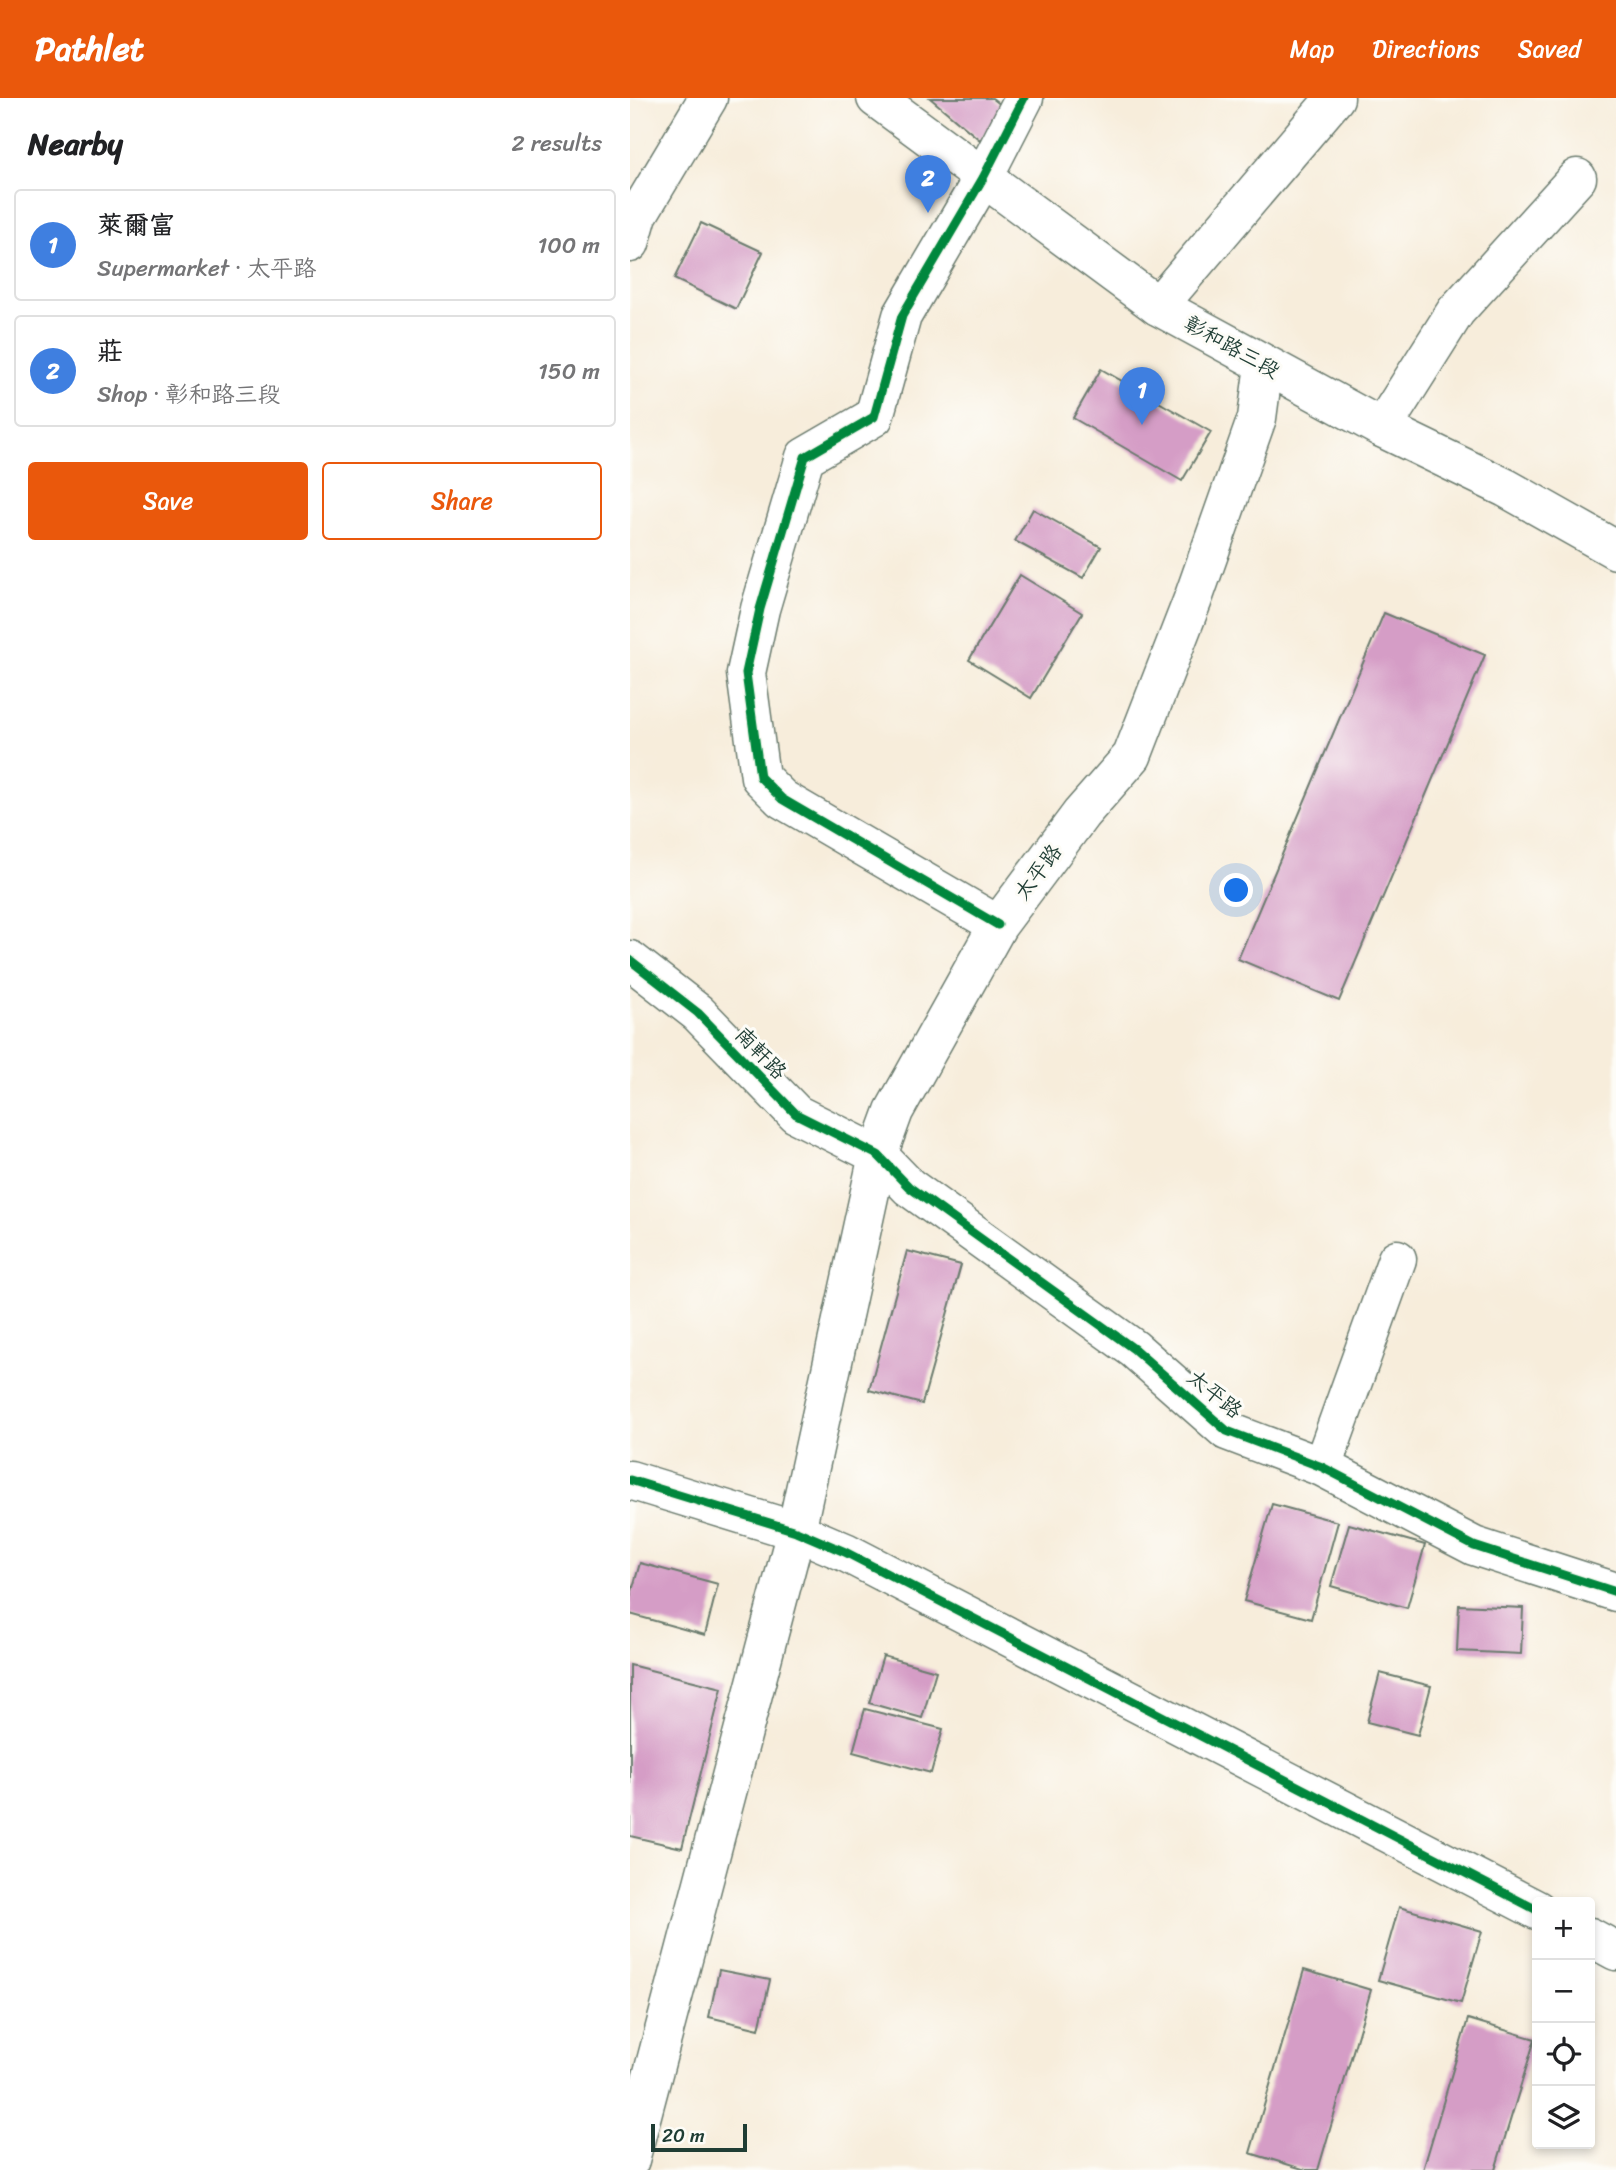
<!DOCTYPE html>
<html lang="en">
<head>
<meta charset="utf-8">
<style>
	body { margin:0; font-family:Sriracha,"LXGW WenKai TC",sans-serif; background:#f2f2f2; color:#202124 }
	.controls { position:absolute; right:21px; bottom:21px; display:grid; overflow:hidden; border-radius:7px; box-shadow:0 4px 10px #0003 }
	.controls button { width:63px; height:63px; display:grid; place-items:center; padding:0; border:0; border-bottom:2px solid #e0e0e0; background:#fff; color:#202124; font:35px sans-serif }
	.scale { position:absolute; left:21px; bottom:18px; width:96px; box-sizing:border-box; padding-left:7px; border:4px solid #1f3d34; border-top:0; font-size:19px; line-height:24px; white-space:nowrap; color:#1f3d34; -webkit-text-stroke:5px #fdfcf7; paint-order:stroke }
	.you { position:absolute; left:607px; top:793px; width:24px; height:24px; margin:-18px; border:5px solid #fff; border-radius:50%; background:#1a73e8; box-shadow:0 0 0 10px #1a73e833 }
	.badge { display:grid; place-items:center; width:46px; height:46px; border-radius:50%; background:#ea580c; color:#fff; font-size:23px; font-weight:700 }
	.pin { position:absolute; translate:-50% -58px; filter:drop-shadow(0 2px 4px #0008) }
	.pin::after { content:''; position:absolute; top:37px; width:24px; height:21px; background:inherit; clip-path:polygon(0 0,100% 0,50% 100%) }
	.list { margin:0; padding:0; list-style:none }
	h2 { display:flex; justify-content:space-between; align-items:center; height:91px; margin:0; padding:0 28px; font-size:30px }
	h2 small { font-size:23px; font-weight:400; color:#757577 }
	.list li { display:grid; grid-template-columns:46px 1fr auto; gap:21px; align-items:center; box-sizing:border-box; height:112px; margin:0 14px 14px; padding:0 14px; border:2px solid #e0e0e0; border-radius:7px }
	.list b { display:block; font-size:26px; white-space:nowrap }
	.list p { margin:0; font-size:23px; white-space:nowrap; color:#757577 }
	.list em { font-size:23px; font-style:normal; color:#757577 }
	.actions { display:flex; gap:14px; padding:21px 28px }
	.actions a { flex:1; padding:16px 0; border:2px solid #ea580c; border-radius:7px; text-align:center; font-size:24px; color:#ea580c }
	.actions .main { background:#ea580c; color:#fff }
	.icon { flex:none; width:38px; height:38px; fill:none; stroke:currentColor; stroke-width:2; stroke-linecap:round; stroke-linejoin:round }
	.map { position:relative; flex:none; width:986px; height:2072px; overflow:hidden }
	header { display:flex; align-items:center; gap:42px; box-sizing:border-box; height:98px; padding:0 35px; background:#ea580c; color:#fff }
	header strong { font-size:33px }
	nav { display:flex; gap:38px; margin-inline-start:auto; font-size:24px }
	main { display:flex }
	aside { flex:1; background:#fff }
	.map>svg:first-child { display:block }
	.building { fill:#d59dc6 }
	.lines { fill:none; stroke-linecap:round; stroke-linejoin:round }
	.minor-casing { stroke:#6b7b6e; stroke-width:41 }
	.major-casing { stroke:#6b7b6e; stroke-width:41 }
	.minor { stroke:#fff; stroke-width:38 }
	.major { stroke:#fff; stroke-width:38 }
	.cycleway-casing { stroke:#fdfcf7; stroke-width:13 }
	.cycleway { stroke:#00873e; stroke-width:9 }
	.labels { text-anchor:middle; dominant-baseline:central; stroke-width:6; stroke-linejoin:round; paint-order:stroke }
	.street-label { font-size:21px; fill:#1f3d34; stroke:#fdfcf7 }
</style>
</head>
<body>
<header>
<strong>Pathlet</strong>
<nav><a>Map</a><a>Directions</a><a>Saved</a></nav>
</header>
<main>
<aside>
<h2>Nearby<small>2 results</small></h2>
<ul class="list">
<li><span class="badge" style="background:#3f7fe0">1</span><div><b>萊爾富</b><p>Supermarket · 太平路</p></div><em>100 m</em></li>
<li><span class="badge" style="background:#3f7fe0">2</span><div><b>莊</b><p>Shop · 彰和路三段</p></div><em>150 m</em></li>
</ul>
<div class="actions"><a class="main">Save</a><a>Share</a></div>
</aside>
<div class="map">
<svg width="986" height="2072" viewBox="0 0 986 2072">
	<rect width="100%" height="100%" fill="#fdfcf7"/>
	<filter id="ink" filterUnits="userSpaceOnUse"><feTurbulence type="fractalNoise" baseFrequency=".0143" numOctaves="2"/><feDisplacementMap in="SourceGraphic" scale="14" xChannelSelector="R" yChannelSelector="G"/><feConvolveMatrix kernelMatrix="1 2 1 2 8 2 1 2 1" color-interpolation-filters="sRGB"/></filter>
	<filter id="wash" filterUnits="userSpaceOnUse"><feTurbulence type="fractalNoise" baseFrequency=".00686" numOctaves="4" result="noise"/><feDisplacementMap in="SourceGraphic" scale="28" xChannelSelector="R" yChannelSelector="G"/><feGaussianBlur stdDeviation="1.57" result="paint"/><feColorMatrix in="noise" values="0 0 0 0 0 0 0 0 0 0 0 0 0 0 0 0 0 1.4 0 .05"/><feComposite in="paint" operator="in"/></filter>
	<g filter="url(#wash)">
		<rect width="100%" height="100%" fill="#f7eddb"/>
		<g id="blocks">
			<path class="building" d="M300,0h62l14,11 -26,31z
				M71,125l62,29 -27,57 -62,-30z
				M471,271l110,63 -29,49 -109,-63z
				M403,411l68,38 -18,31 -68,-37z
				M390,477l62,38 -51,85 -62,-38z
				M754,515l101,42 -146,346 -101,-42z
				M277,1153l54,14 -39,139 -53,-14z
				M642,1406l66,18 -27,97 -67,-18z
				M719,1426l76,21 -18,63 -76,-22z
				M10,1465l78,21 -13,51 -75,-21v-16z
				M829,1507l64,3 -2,46 -64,-3z
				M253,1558l53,15 -14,47 -53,-15z
				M0,1567l92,23 -40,160 -52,-12z
				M750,1575l51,13 -13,49 -51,-13z
				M235,1611l78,20 -12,44 -78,-21z
				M769,1809l83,24 -21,72 -83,-23z
				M89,1872l51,10 -11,49 -50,-12z
				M674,1872l67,20 -53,180h-12l-56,-17z
				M838,1921l67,20 -40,131h-72z"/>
		</g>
	</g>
	<g filter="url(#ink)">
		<use href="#blocks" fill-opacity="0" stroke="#6b7b6e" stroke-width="2"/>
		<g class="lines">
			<g class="minor-casing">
				<path id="minor" d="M0,145l8,-28 70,-117
					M528,208l177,-208
					M752,330l74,-117 121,-133
					M368,827l-216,-126 -22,-22 -14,-104 14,-64 45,-152 69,-40 28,-101 81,-138 41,-80
					M0,862l68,53 98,101 82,41 31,32 225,162 93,82 95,36 152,79 142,46
					M692,1369l75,-208
					M0,1382l166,51 49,21 692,358
					M960,1839l26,14
					M0,2062l166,-629 82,-376 16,-44 104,-186 83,-111 51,-58 61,-157 64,-181 7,-53"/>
			</g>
			<g class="major-casing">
				<path id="major" d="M246,0l282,208 224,122 124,60 110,62"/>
			</g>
			<use href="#minor" class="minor"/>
			<use href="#major" class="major"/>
			<g class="cycleway-casing">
				<path id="cycleway" d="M368,827l-216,-126 -22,-22 -14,-104 14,-64 45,-152 69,-40 28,-101 81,-138 41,-80
					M0,862l68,53 98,101 82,41 31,32 225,162 93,82 95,36 152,79 142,46
					M0,1382l166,51 49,21 692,358"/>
			</g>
			<use href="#cycleway" class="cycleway"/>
		</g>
	</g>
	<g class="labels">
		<g class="street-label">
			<text transform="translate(602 249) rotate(29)">彰和路三段</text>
			<text transform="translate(408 774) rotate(-53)">太平路</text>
			<text transform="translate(131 955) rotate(46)">南軒路</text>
			<text transform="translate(585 1296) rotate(39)">太平路</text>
		</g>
	</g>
</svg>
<div class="controls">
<button>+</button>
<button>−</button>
<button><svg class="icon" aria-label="locate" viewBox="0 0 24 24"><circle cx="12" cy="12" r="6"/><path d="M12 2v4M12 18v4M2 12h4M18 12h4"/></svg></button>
<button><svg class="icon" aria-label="layers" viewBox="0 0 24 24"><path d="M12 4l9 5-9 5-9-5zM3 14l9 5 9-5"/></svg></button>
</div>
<div class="scale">20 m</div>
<div class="you"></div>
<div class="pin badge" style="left:512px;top:327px;background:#3f7fe0">1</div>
<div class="pin badge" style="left:298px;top:115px;background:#3f7fe0">2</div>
</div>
</main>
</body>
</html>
